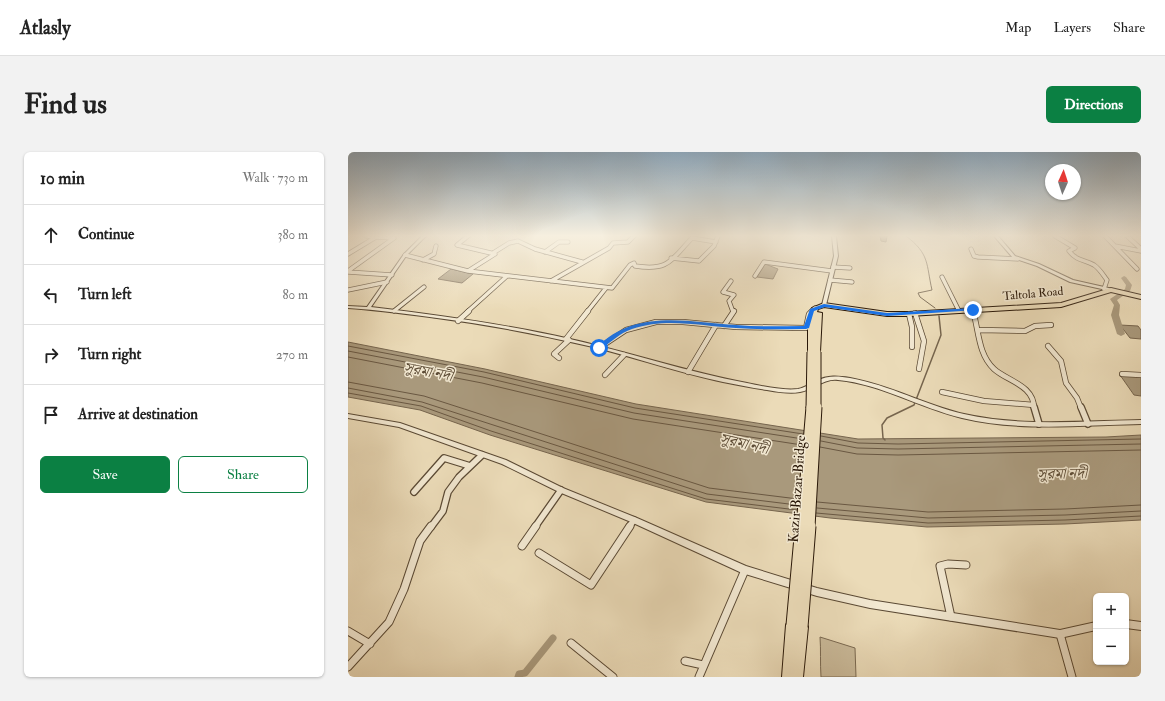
<!DOCTYPE html>
<html lang="en">
<head>
<meta charset="utf-8">
<style>
	body { margin:0; font-family:"IM FELL Double Pica","Noto Serif Bengali",serif; background:#f2f2f2; color:#222 }
	.controls { position:absolute; right:12px; bottom:12px; display:grid; overflow:hidden; border-radius:6px; box-shadow:0 1px 3px #0004 }
	.controls button { width:36px; height:36px; display:grid; place-items:center; padding:0; border:0; border-bottom:1px solid #e0e0e0; background:#fff; color:#222; font:20px sans-serif }
	.compass { position:absolute; left:697px; top:12px; width:36px; height:36px; border-radius:50%; background:#fff; box-shadow:0 1px 3px #0004; rotate:3deg }
	.stop { position:absolute; width:12px; height:12px; margin:-9px; border:3px solid #1a73e8; border-radius:50%; background:#fff }
	.stop.end { background:#1a73e8; border-color:#fff; box-shadow:0 1px 4px #0008 }
	.list { margin:0; padding:0; list-style:none }
	h2 { display:flex; justify-content:space-between; align-items:center; height:52px; margin:0; padding:0 16px; font-size:17px }
	h2 small { font-size:13px; font-weight:400; color:#767676 }
	.list li { display:grid; grid-template-columns:26px 1fr auto; gap:12px; align-items:center; box-sizing:border-box; height:60px; padding:0 16px; border-top:1px solid #e0e0e0 }
	.list b { display:block; font-size:15px; white-space:nowrap }
	.list em { font-size:13px; font-style:normal; color:#767676 }
	.actions { display:flex; gap:8px; padding:12px 16px }
	.actions a { flex:1; padding:9px 0; border:1px solid #0b8043; border-radius:6px; text-align:center; font-size:14px; color:#0b8043 }
	.actions .main { background:#0b8043; color:#fff }
	.icon { flex:none; width:22px; height:22px; fill:none; stroke:currentColor; stroke-width:2; stroke-linecap:round; stroke-linejoin:round }
	.map { position:relative; flex:none; width:793px; height:525px; overflow:hidden; border-radius:6px }
	header { display:flex; align-items:center; gap:24px; box-sizing:border-box; height:56px; padding:0 20px; background:#fff; border-bottom:1px solid #e0e0e0 }
	header strong { font-size:19px }
	nav { display:flex; gap:22px; margin-inline-start:auto; font-size:14px }
	.intro { display:flex; align-items:center; justify-content:space-between; box-sizing:border-box; height:96px; padding:0 24px }
	h1 { margin:0; font-size:28px }
	.button { padding:10px 18px; border-radius:6px; background:#0b8043; color:#fff; font-size:14px; font-weight:700 }
	main { display:flex; gap:24px; padding:0 24px }
	aside { flex:1; background:#fff; border-radius:6px; box-shadow:0 1px 3px #0004 }
	.map>svg:first-child { display:block }
	.green { fill:#caba9a; stroke:#7a6951 }
	.water { fill:#a9997c; stroke:#76654e }
	.lines { fill:none; stroke-linecap:round; stroke-linejoin:round }
	.shore { stroke:#6a5842; stroke-width:1 }
	.stream-far1 { stroke:#76654e; stroke-width:1 }
	.stream { stroke:#76654e; stroke-width:1.5 }
	.canal { stroke:#a9997c; stroke-width:7 }
	.river { fill:#a9997c; fill-rule:evenodd }
	.minor-far3-casing { stroke:#5a4934; stroke-width:5 }
	.minor-far2-casing { stroke:#5a4934; stroke-width:6 }
	.minor-far1-casing { stroke:#5a4934; stroke-width:8 }
	.minor-casing { stroke:#5a4934; stroke-width:9 }
	.tertiary-casing { stroke:#5a4934; stroke-width:2 }
	.primary-casing { stroke:#2a1808; stroke-width:2 }
	.minor-far3 { stroke:#f2e8d1; stroke-width:3.5 }
	.minor-far2 { stroke:#f2e8d1; stroke-width:4.5 }
	.minor-far1 { stroke:#f2e8d1; stroke-width:5.5 }
	.minor { stroke:#f2e8d1; stroke-width:7 }
	.tertiary { fill:#f2e8d1; fill-rule:evenodd }
	.primary { fill:#ebdbb8; fill-rule:evenodd }
	.primary-bridge-far2-casing { stroke:#2a1808; stroke-width:9; stroke-linecap:butt }
	.primary-bridge-far1-casing { stroke:#2a1808; stroke-width:11; stroke-linecap:butt }
	.primary-bridge-casing { stroke:#2a1808; stroke-width:13; stroke-linecap:butt }
	.primary-bridge-far2 { stroke:#ebdbb8; stroke-width:7 }
	.primary-bridge-far1 { stroke:#ebdbb8; stroke-width:9 }
	.primary-bridge { stroke:#ebdbb8; stroke-width:11 }
	.wall { fill:#7a6c56; stroke:#2a1808 }
	.route { fill:#1a73e8 }
	.labels { text-anchor:middle; dominant-baseline:central; stroke-width:3; stroke-linejoin:round; paint-order:stroke }
	.far-street-label { font-size:12px; fill:#2a1808; stroke:#f2e8d1 }
	.street-label { font-size:14px; fill:#2a1808; stroke:#f2e8d1 }
	.water-label { font-size:15px; font-style:italic; fill:#5d4c36; stroke:#f2e8d1 }
</style>
</head>
<body>
<header>
<strong>Atlasly</strong>
<nav><a>Map</a><a>Layers</a><a>Share</a></nav>
</header>
<div class="intro"><h1>Find us</h1><a class="button">Directions</a></div>
<main>
<aside>
<h2>10 min<small>Walk · 730 m</small></h2>
<ul class="list">
<li><svg class="icon" aria-label="ahead" viewBox="0 0 24 24"><path d="M12 20V5M6 11l6-6 6 6"/></svg><div><b>Continue</b></div><em>380 m</em></li>
<li><svg class="icon" aria-label="left" viewBox="0 0 24 24"><path d="M17 20v-9H6M10 6l-5 5 5 5"/></svg><div><b>Turn left</b></div><em>80 m</em></li>
<li><svg class="icon" aria-label="right" viewBox="0 0 24 24"><path d="M7 20v-9h11M14 6l5 5-5 5"/></svg><div><b>Turn right</b></div><em>270 m</em></li>
<li><svg class="icon" aria-label="arrive" viewBox="0 0 24 24"><path d="M6 21V4h12l-3 4 3 4H6"/></svg><div><b>Arrive at destination</b></div></li>
</ul>
<div class="actions"><a class="main">Save</a><a>Share</a></div>
</aside>
<div class="map">
<svg width="793" height="525" viewBox="0 0 793 525">
	<rect width="100%" height="100%" fill="#ebdbb8"/>
	<filter id="stains"><feTurbulence type="fractalNoise" baseFrequency=".005" numOctaves="4"/><feColorMatrix values="0 0 0 0 .2 0 0 0 0 .09 0 0 0 0 .02 0 0 0 .5 -.17"/></filter>
	<radialGradient id="worn" r=".72"><stop offset=".6" stop-color="#630" stop-opacity="0"/><stop offset="1" stop-color="#630" stop-opacity=".3"/></radialGradient>
	<path class="green" d="M472,485l35,11 1,29h-35c-1,-14 0,-27 -1,-40z"/>
	<path class="water" d="M417,112l13,5 -5,10 -16,-2z
		M103,117l22,5 -11,9 -24,-4z
		M772,173l18,1 3,4v9l-11,-1z
		M0,190l137,27 151,35 222,35 248,-2 35,-2v85l-76,4 -138,3 -97,-9 -124,-16 -216,-67 -70,-25 -72,-13z
		M772,223l21,2v19l-7,-1z"/>
	<g class="lines">
		<path class="shore" d="M0,194l136,26 151,36 168,26
			M0,199l135,26 151,36 169,26
			M0,205l134,26 151,36 169,26
			M0,230l76,14 285,92 89,11
			M0,236l74,14 285,92 90,11
			M0,241l73,13 70,25 215,68 91,11
			M473,284l37,7 40,1 243,-5
			M473,289l36,7 41,1 243,-5
			M472,295l37,7 41,1 243,-5
			M469,350l111,10 137,-3 76,-4
			M469,356l111,10 137,-3 76,-4
			M468,361l112,10 137,-3 76,-4"/>
		<path class="stream-far1" d="M558,84c24,18 20,28 26,54l-14,3 2,4 15,11"/>
		<path class="stream" d="M537,288l-2,-2 -1,-13 5,-7 27,-13 27,-70 -2,-19"/>
		<path class="canal" d="M170,525l1,-3 6,-1 28,-35"/>
		<path class="river" d="M776,124l2,1 6,8 -2,6 -13,9 3,5 -1,10 6,19 -4,2 -4,-2 -6,-19 3,-10 -4,-6 15,-10 1,-4 -5,-7z"/>
		<g class="minor-far3-casing">
			<path id="minor-far3" d="M120,84l-11,9 38,9
				M707,84l20,12 -6,3c9,11 15,8 25,14 6,4 9,10 13,15l-3,9
				M757,84l32,33
				M779,84l14,13
				M28,85l18,1
				M767,94l26,5
				M623,97l3,7 4,1 40,2
				M197,100l14,-10h9
				M145,101l16,-10 9,-2 17,8 47,13
				M0,102l28,-17 -10,-1
				M57,103l63,16 144,17 18,-23 4,-2 1,3c34,5 35,-5 57,-28l24,4
				M323,106l28,3 15,-15 4,-10
				M75,108l11,-6 2,-8
				M485,115l17,1
				M0,119l46,-33
				M120,119l27,-17
				M0,120l44,3
				M407,124l9,-14 68,9
				M594,125l17,34
				M482,128l22,2
				M203,129l58,-33 4,-5 15,-1 6,-6
				M383,129l-8,11 11,3 -5,6 4,11
				M0,138l39,-8
				M625,158l1,2
				M46,159l30,-24
				M119,160l40,-36
				M239,160l19,-24
				M463,160l4,-4"/>
		</g>
		<g class="minor-far2-casing">
			<path id="minor-far2" d="M625,159c6,20 5,43 21,58 13,12 40,16 40,39
				M567,161l9,28 -5,28
				M561,162l3,13v20
				M110,169l11,-10
				M376,174l10,-15
				M631,178l46,1 10,-5 16,-1
				M218,187l22,-28
				M700,194l13,15 5,22 11,15 4,10
				M251,196l27,-18 30,-8h27l53,5 70,1 3,-14 3,-3
				M211,206l-5,-4 15,-14
				M340,220l28,-47
				M774,222l19,1
				M257,223l19,-20
				M594,240l42,9 50,4"/>
		</g>
		<g class="minor-far1-casing">
			<path id="minor-far1" d="M686,255l5,17
				M733,255l7,17
				M66,340l30,-34 26,8
				M83,375l12,-16 5,-19 11,-15 23,-22
				M187,375l26,-37
				M281,375l5,-7"/>
		</g>
		<g class="minor-casing">
			<path id="minor" d="M174,394l14,-20
				M191,401l52,32 39,-59
				M603,465l-11,-51 8,-2 18,1
				M0,479l22,13
				M712,482l12,43
				M223,491l42,34
				M337,509l18,4
				M0,515l41,-45 15,-33 16,-48 11,-15
				M351,525l46,-107"/>
		</g>
		<g class="tertiary-casing">
			<path id="tertiary" d="M74,84h4l-20,20 -35,51c67,8 134,17 199,32 59,13 117,33 177,44 14,3 36,8 51,6 6,-1 12,-5 18,-8 12,-6 22,-5 34,-3 40,7 75,27 114,36 58,13 118,7 177,6v4c-59,1 -120,8 -179,-6 -42,-10 -81,-34 -124,-38 -14,-2 -25,10 -38,12 -11,2 -22,0 -33,-2 -14,-2 -29,-5 -44,-8 -44,-9 -86,-24 -130,-35 -51,-12 -103,-22 -156,-29 -30,-4 -59,-8 -89,-10v-2l19,1 37,-53z
				M484,84h4l2,20 -12,49 -2,1 -2,-1 12,-49z
				M646,84h4l17,20 24,8 34,16 40,9v1l-2,1 -41,-9 -33,-16 -24,-8z
				M0,262l52,9 106,37 57,28 74,30 109,48 71,22 53,12 190,30 36,-8v8l-36,8 -190,-30 -53,-12 -75,-23 -111,-51 -72,-30 -57,-28 -103,-37 -51,-9z
				M778,468l15,2v8l-15,-2z"/>
		</g>
		<g class="primary-casing">
			<path id="primary" d="M763,136l30,7v4l-30,-7 -50,15 -152,9h-22l-63,-9 -6,2 -1,3 5,1 -2,39 -3,2 -3,-1 -3,1 -3,-2v-25l4,-19 12,-5 63,9h22l152,-9z
				M444,467l4,2 1,3 5,-3 4,2 2,4 -5,50h-21l4,-52 2,-4z"/>
		</g>
		<use href="#minor-far3" class="minor-far3"/>
		<use href="#minor-far2" class="minor-far2"/>
		<use href="#minor-far1" class="minor-far1"/>
		<use href="#minor" class="minor"/>
		<use href="#tertiary" class="tertiary"/>
		<use href="#primary" class="primary"/>
		<g class="primary-bridge-far2-casing">
			<path id="primary-bridge-far2" d="M462,256l1,-56
				M469,256v-56"/>
		</g>
		<g class="primary-bridge-far1-casing">
			<path id="primary-bridge-far1" d="M453,375l10,-120
				M462,375l7,-120"/>
		</g>
		<g class="primary-bridge-casing">
			<path id="primary-bridge" d="M444,473l9,-99
				M454,475l8,-101"/>
		</g>
		<use href="#primary-bridge-far2" class="primary-bridge-far2"/>
		<use href="#primary-bridge-far1" class="primary-bridge-far1"/>
		<use href="#primary-bridge" class="primary-bridge"/>
	</g>
	<path class="wall" d="M532,84h7l-1,6 -5,-1z"/>
	<linearGradient id="sky" x2="0" y2="1"><stop stop-color="#8fa9bd"/><stop offset="0.53" stop-color="#f6efdf"/><stop offset="1" stop-color="#f6efdf" stop-opacity="0"/></linearGradient>
	<rect width="793" height="158" fill="url(#sky)"/>
	<path class="route" d="M476,152l63,9 86,-5 3,2 -89,6 -62,-9 -11,4 -5,17 -3,1c-23,0 -47,1 -70,-1 -35,-2 -70,-11 -104,1 -12,4 -21,13 -31,20l-5,-1c39,-40 92,-26 140,-23 23,2 46,1 68,1l6,-17z"/>
	<g class="labels">
		<g class="far-street-label">
			<text transform="translate(685 142) rotate(-5)">Taltola Road</text>
		</g>
		<g class="street-label">
			<text transform="translate(449 337) rotate(-86)">Kazir Bazar Bridge</text>
		</g>
		<g class="water-label">
			<text transform="translate(80 220) rotate(11)">সুরমা নদী</text>
			<text transform="translate(396 292) rotate(13)">সুরমা নদী</text>
			<text transform="translate(714 322) rotate(-1)">সুরমা নদী</text>
		</g>
	</g>
	<rect width="100%" height="100%" filter="url(#stains)"/>
	<rect width="100%" height="100%" fill="url(#worn)"/>
</svg>
<div class="controls">
<button>+</button>
<button>−</button>
</div>
<svg class="compass" viewBox="-18 -18 36 36"><path d="M0-13l5 13h-10z" fill="#e53935"/><path d="M0 13l5-13h-10z" fill="#767676"/></svg>
<div class="stop" style="left:251px;top:196px"></div>
<div class="stop end" style="left:625px;top:158px"></div>
</div>
</main>
</body>
</html>
